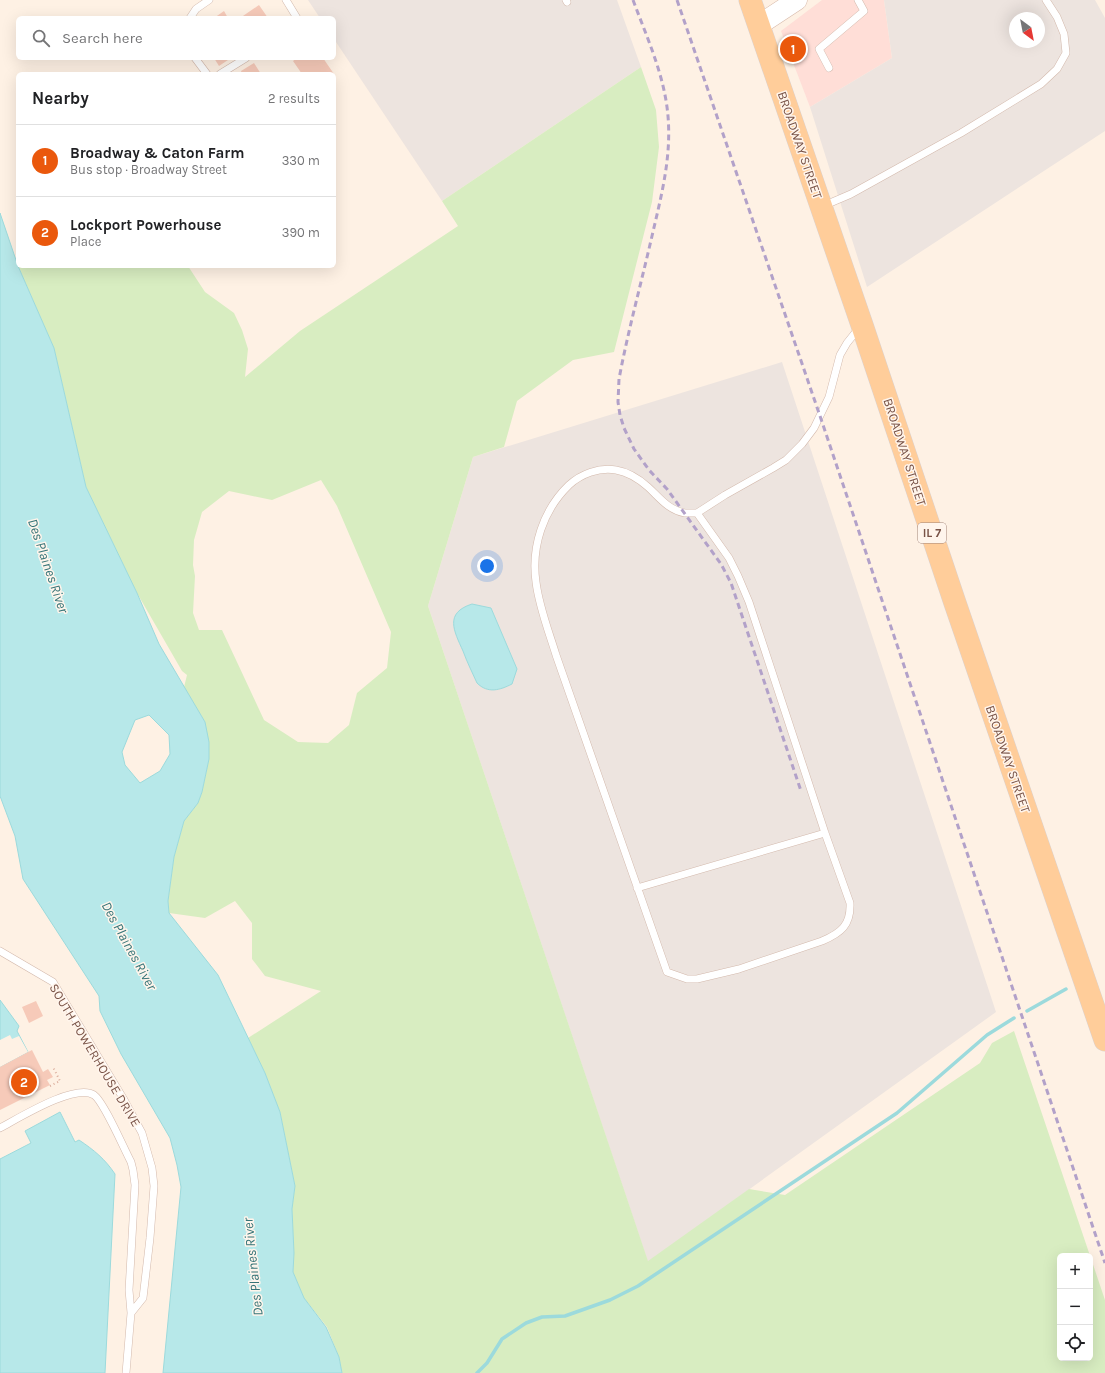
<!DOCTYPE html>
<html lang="en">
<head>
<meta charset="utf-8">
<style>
	body { margin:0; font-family:Karla,sans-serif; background:#f6f6f6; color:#202124 }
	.controls { position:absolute; right:12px; bottom:12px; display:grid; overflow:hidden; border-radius:6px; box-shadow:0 4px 16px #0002 }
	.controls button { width:36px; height:36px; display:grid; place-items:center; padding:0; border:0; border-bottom:1px solid #e0e0e0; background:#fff; color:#202124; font:20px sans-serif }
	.compass { position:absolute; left:1009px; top:12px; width:36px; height:36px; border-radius:50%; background:#fff; box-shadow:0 4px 16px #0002; rotate:148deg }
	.you { position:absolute; left:487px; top:566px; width:14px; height:14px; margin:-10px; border:3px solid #fff; border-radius:50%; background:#1a73e8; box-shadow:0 0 0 6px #1a73e833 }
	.badge { display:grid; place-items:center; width:26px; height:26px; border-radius:50%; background:#ea580c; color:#fff; font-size:13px; font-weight:700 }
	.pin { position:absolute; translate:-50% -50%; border:2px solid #fff; box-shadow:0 1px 4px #0006 }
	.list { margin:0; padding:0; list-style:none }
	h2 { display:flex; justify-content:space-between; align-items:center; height:52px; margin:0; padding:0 16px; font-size:17px }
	h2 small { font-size:13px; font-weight:400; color:#757577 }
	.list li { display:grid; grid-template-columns:26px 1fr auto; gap:12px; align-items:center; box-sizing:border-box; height:72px; padding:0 16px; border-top:1px solid #e0e0e0 }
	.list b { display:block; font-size:15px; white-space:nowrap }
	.list p { margin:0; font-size:13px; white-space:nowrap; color:#757577 }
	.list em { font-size:13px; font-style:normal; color:#757577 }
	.icon { flex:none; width:22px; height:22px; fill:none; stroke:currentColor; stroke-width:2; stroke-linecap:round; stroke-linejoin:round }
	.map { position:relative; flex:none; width:1105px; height:1373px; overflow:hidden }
	.search { position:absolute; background:#fff; box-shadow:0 4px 16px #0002; left:16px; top:16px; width:320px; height:44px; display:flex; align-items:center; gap:10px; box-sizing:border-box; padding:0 14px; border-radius:6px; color:#757577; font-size:15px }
	.panel { position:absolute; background:#fff; box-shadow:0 4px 16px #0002; left:16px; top:72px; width:320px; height:196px; border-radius:6px }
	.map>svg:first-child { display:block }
	.commercial { fill:#ffded7 }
	.industrial { fill:#ede4df; fill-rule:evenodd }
	.green { fill:#d8edc1; fill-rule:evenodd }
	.water { fill:#b7e8e9; stroke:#9cdadc; fill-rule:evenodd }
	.pier { fill:#fef1e4 }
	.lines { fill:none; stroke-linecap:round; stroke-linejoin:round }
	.stream { stroke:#9cdadc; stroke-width:3.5 }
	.building { fill:#f6cab9 }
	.lane-casing { stroke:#d3b9ac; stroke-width:8 }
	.secondary-casing { stroke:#d6b8a9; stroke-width:21 }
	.primary-casing { stroke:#dcd2cf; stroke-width:23 }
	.path { stroke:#dbad9c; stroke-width:2; stroke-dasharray:1 3; stroke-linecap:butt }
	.lane { stroke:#fff; stroke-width:7 }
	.secondary { stroke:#fff; stroke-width:20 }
	.primary { stroke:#ffcd9a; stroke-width:22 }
	.rail { stroke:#b2a1c9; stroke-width:3; stroke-dasharray:6 4; stroke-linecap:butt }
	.labels { text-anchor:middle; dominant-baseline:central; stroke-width:3; stroke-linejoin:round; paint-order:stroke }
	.shield { fill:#fff5ec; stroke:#a18478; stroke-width:1 }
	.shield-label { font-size:12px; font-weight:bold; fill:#795347 }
	.street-label { font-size:13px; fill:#795347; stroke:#fff5ec }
	.water-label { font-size:14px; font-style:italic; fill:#377578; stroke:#fff5ec }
</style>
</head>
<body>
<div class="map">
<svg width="1105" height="1373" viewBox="0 0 1105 1373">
	<rect width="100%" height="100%" fill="#fef1e4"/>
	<path class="commercial" d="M822,0h62l8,58 -82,49 -29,-76z"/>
	<path class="industrial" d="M308,0h309l24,67 -199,134 -108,-162v-21h-14z
		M884,0h211l10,18v113l-238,156 -57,-180 82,-49zM1015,18h24v24h-24z
		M782,362l214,650 -348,250 -220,-656 45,-149z"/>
	<path class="green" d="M641,67l15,43 3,37 -7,55 -38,150 -41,8 -56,41 -13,46 -31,10 -45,149 220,655 101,-72 36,6 195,-132 12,-20 22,-12 91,269v73h-763l-3,-16 -12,-30 -23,-29 -11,-26 1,-19 -2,-44 3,-23 -15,-74 -15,-39 -17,-35 73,-47 -56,-15 -13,-17v-36l-17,-22 -30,17 -36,-5 -1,-12 6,-44 10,-36 14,-18 4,-11 7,-33 -4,-37 -21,-35 3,-12 -5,-4 -45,-78 -51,-106 -32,-139 -36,-82h170l17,26 29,21 8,17 6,19 -3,28 55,-46 158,-105 -16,-25zM321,480l16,26 54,126 -4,36 -30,25 -8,32 -21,18 -30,-1 -34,-22 -42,-90h-23l-6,-17 2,-37 -2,-11 1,-25 8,-28 27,-21 43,9zM1060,1256h30v102h-30z"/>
	<path class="water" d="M0,213l18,53 36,82 32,139 51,106 22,51 46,78 4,20v17l-7,33 -4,11 -14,18 -10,36 -6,44 1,12 49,62 47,98 15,39 15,74 -3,23 2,44 -1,19 11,26 22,29 13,30 3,16h-179l18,-186 -4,-22 -7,-27 -49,-84 -21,-43 -1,-15 -76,-117 -8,-43 -15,-40zM149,715l20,20 1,19 -10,17 -20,12 -15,-18 -3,-13 13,-32z
		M472,604l19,4 26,61 -5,15c-12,6 -24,10 -35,-1 -5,-11 -10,-21 -14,-32 -9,-20 -19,-38 9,-47z
		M0,1000l19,26 -2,5 11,21 -28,15z
		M60,1112l15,30 4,-2c15,10 26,19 36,34l-10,199h-105v-214l31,-16 -6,-12z"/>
	<path class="pier" d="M10,1035l2,4 7,-3 9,16 -28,15v-27z"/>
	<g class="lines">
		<path class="stream" d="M1027,1011l39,-22
			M477,1373l10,-10 15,-24 24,-16 16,-6 23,-1 45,-16 28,-14 259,-173 90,-78 27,-17"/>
	</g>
	<path class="building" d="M259,5l9,13h-28z
		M224,11l4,7h-14z
		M214,58h17l-12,8z
		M297,58h26l11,16h-32l-9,-13z
		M254,63l7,11h-19l-1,-3z
		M36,1001l7,15 -14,7 -7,-16z
		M32,1050l11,22 5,-3 5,8 -6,3 3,5 -50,25v-43z"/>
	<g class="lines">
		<g class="lane-casing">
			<path id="lane" d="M286,0l11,18
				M566,0l1,2
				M190,18l6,-9 13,-9
				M195,58l12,16
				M829,68l-10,-19 45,-38 -6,-11
				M220,74l26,-16
				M823,206l28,-12 110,-61 80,-49 16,-15 9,-16 -2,-19 -7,-17 -11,-17
				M697,513c-4,0 -9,0 -12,0 -17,-3 -26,-16 -37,-26 -9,-8 -20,-15 -32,-17 -17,-3 -35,4 -47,15 -26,25 -38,62 -33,97 3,25 13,50 20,73l111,317 20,7h10l42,-10 83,-28c19,-8 29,-16 28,-38l-25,-70 -76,-231 -11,-26 -9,-18 -32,-45 28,-18 48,-27 13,-8 16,-16 12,-16 15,-31 11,-42 7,-12 12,-15
				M637,888l188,-55
				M0,951l53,31 70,116 19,35 10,35 2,18 -4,52 -7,60 -12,15 -5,60
				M0,1128c19,-10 75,-45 94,-33 10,7 30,54 37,67l2,8 2,15 -6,105 2,23"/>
		</g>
		<g class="secondary-casing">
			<path id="secondary" d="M759,25l38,-25"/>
		</g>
		<g class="primary-casing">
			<path id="primary" d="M750,0l112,325 93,278 150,437"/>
		</g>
		<path class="path" d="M50,1086l10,-5 -7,-14"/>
		<use href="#lane" class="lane"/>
		<use href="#secondary" class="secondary"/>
		<use href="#primary" class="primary"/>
		<path class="rail" d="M633,0c13,35 29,70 34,107 6,45 -5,86 -15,129 -11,48 -24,95 -33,143l-1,23 2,13 4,13 10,21 15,21 18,19 54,75 10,19 70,208
			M677,0l143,416 285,847"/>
	</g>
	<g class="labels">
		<rect class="shield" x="918" y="523" width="28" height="20" rx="3"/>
		<g class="shield-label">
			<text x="932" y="533">IL 7</text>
		</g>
		<g class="street-label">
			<text transform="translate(800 145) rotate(71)">BROADWAY STREET</text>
			<text transform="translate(905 452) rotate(72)">BROADWAY STREET</text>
			<text transform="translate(1008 759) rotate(71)">BROADWAY STREET</text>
			<text transform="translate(95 1055) rotate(59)">SOUTH POWERHOUSE DRIVE</text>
		</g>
		<g class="water-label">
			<text transform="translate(48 566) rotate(71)">Des Plaines River</text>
			<text transform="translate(129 946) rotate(61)">Des Plaines River</text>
			<text transform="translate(253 1267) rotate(-96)">Des Plaines River</text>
		</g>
	</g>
</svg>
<div class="controls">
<button>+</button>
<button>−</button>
<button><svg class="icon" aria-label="locate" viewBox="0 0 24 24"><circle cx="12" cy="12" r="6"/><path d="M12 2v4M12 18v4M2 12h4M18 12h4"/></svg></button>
</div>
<svg class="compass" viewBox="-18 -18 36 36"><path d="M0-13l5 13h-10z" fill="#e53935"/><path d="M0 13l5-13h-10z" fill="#757577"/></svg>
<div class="you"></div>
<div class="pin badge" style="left:793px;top:49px">1</div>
<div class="pin badge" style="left:24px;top:1082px">2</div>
<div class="search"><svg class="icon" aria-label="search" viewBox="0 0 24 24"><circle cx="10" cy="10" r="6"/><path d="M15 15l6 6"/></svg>Search here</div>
<section class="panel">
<h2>Nearby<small>2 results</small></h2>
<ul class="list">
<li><span class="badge">1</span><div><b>Broadway &amp; Caton Farm</b><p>Bus stop · Broadway Street</p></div><em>330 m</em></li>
<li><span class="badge">2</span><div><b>Lockport Powerhouse</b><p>Place</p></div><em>390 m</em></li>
</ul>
</section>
</div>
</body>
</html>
